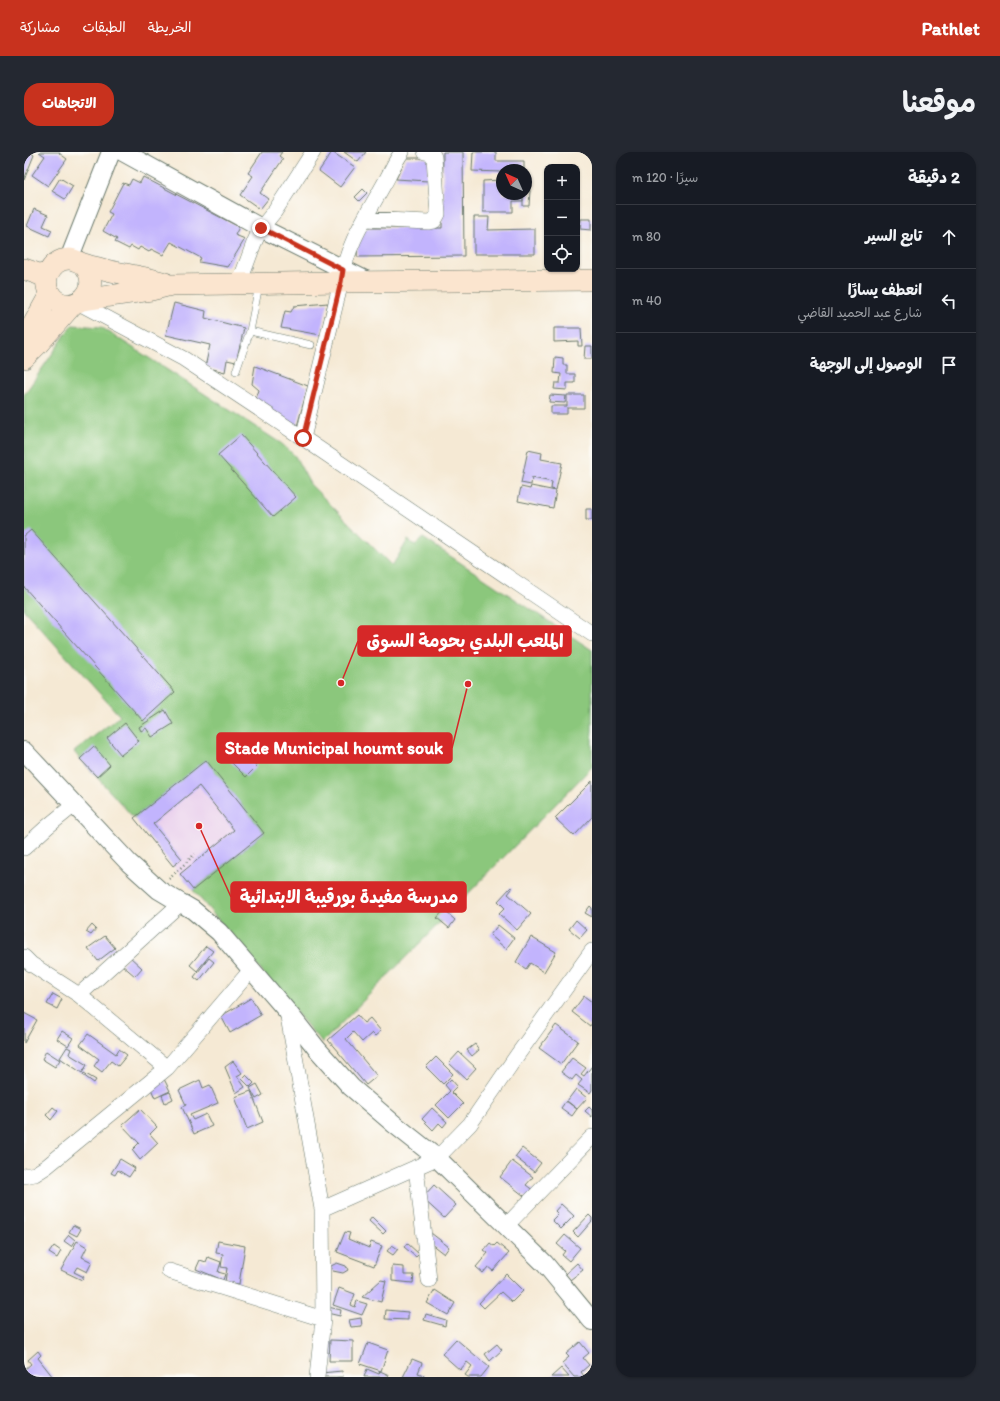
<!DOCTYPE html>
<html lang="ar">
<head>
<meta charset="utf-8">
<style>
	body { margin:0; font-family:Itim,"Playpen Sans Arabic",sans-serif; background:#242831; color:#f1f3f6; direction:rtl }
	.controls { position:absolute; right:12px; top:12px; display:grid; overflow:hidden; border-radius:8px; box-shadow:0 1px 3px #0004 }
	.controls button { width:36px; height:36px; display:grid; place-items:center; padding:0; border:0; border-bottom:1px solid #363941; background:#171b24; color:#f1f3f6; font:20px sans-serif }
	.compass { position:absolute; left:472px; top:12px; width:36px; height:36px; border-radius:50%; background:#171b24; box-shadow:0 1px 3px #0004; rotate:315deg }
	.stop { position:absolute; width:12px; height:12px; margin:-9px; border:3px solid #c8321e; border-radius:50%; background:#fff }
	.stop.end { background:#c8321e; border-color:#fff; box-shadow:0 1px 4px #0008 }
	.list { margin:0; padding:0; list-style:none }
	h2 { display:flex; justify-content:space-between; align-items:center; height:52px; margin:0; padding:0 16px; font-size:17px }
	h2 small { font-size:13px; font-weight:400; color:#9ea1a6 }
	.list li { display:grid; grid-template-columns:26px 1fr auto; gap:12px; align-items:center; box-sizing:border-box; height:64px; padding:0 16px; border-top:1px solid #363941 }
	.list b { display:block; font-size:15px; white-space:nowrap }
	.list p { margin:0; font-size:13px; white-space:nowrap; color:#9ea1a6 }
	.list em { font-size:13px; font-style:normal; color:#9ea1a6 }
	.icon { flex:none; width:22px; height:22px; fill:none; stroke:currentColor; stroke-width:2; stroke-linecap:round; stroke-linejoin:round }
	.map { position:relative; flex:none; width:568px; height:1225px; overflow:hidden; direction:ltr; border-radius:16px }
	header { display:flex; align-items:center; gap:24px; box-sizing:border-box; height:56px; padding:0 20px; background:#c8321e; color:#fff }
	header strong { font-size:19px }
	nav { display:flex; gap:22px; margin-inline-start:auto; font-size:14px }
	.intro { display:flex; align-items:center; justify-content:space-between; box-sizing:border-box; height:96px; padding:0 24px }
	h1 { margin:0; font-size:28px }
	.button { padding:10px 18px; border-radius:16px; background:#c8321e; color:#fff; font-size:14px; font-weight:700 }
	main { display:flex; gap:24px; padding:0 24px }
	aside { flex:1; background:#171b24; border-radius:16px; box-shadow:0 1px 3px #0004 }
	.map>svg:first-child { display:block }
	.built { fill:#ead1ed }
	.green { fill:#8bc77c; stroke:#558258 }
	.building { fill:#c2b4fd }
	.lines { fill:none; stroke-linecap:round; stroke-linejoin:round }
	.service-casing { stroke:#6a796c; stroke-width:8 }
	.minor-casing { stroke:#6a796c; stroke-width:16 }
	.tertiary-casing { stroke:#6a796c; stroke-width:20 }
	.secondary-casing { stroke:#6a796c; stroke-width:22 }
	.path { stroke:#6a796c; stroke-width:2.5; stroke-dasharray:1 3; stroke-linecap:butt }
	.service { stroke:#fff; stroke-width:7 }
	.minor { stroke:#fff; stroke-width:15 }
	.tertiary { stroke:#fff; stroke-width:18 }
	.secondary { stroke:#fbe5cf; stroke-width:21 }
	.route { stroke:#c8321e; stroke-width:5 }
	.leader { fill:none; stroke:#d62828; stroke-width:1.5 }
	.callout-dot { fill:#d62828; stroke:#fdfcf7; stroke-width:1.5 }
	.callout { fill:#d62828; stroke:#d62828; stroke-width:1.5 }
	.callout-label { font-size:18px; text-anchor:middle; font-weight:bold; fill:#fff }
</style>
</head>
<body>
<header>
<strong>Pathlet</strong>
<nav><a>الخريطة</a><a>الطبقات</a><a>مشاركة</a></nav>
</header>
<div class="intro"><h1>موقعنا</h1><a class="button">الاتجاهات</a></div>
<main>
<aside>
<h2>2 دقيقة<small>سيرًا · 120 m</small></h2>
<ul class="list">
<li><svg class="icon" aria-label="ahead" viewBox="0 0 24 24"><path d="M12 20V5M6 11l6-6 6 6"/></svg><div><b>تابع السير</b></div><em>80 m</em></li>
<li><svg class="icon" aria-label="left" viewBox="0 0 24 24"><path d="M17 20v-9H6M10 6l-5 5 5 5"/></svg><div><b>انعطف يسارًا</b><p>شارع عبد الحميد القاضي</p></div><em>40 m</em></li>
<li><svg class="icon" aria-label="arrive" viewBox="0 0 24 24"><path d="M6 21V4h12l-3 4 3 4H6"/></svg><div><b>الوصول إلى الوجهة</b></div></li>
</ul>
</aside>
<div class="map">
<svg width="568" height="1225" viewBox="0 0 568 1225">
	<rect width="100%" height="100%" fill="#fdfcf7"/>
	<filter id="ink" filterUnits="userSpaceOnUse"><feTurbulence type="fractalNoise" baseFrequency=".025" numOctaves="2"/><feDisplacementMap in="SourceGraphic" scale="8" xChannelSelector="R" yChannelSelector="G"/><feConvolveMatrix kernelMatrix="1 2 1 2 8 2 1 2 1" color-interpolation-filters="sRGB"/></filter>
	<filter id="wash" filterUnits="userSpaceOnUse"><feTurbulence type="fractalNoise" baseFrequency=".012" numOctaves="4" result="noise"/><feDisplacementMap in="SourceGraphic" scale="16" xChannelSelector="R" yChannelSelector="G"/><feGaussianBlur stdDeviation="0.9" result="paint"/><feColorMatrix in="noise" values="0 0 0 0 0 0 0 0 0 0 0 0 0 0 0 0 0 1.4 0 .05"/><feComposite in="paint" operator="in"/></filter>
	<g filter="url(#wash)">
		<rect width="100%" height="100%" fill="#f5e9d4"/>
		<path class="built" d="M182,608l58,73 -71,57 -59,-72z"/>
		<path class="green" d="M48,173l29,2 181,117 13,12 15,28 82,82 16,-26 7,5 8,-7 169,112v117l-270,276 -129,-153 71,-57 -58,-72 -72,57 -60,-66 46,-36 -96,-106v-215z"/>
		<g id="blocks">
			<path class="building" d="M0,0h6l4,3 -10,25z
				M15,0h21l-1,1 8,6 -19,27 -16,-11 13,-19z
				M238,0h20l-3,4 4,3 -23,34 8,6 -8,10 -20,-14 13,-19 -5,-3z
				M308,0l23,15 -15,20 -21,-16z
				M320,0h22l-8,10z
				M419,0h20l1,104 -107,1 1,-15 8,-14h76z
				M449,0h23v9h28v9h-22v2l-30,-1z
				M382,6h23l-1,23 -32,-2z
				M119,25l96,50 -4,8 10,4 -17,28 -29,-5 2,-4 -30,-16 -8,13 -12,-6 -2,3 -9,-5 -2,3 -7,-4 -2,3 -14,-7 2,-3 -14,-8 9,-17 -4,-2 15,-29 6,2 3,-6 8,4z
				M36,26l13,8 -8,13 -13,-8z
				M478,28v14h21v7h-10v11h-30v-31z
				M339,37l4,4 -8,8 -4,-4z
				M502,38h4l-1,16h-6v-12h3z
				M10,57l14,6 -5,11 9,4 -3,6 -22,-10z
				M450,65h15l-1,13 47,-1v25h-61z
				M557,67h10v11l-11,-1z
				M150,151l32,8 -1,7 39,10 -8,34 -9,-2 -2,12 -20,-5 5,-22 -44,-10z
				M304,151l-7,32 -40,-7 4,-17 6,1 3,-6z
				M530,176h27l1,18h-4v-5l-24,1z
				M561,194h7v13h-8z
				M531,205l8,1v7h4v9h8v9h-8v7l-13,-1 1,-6h5l1,-9 -7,-1z
				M231,214l53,20 -12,44 -42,-26 5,-14 -7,-6z
				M526,243l16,1 -1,7 -16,-1z
				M543,243h17v13h-17v6h-16v-8h16z
				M217,283l55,62 -23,20 -55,-62z
				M504,298l14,3 -1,6 21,4 -6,27 -5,-1 1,-7 -20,-4 -1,7 -10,-2z
				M507,334l25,5 -3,17 -35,-7 3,-14 9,2z
				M562,357h6v11h-6z
				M7,378l144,162 -32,29 -119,-134v-51z
				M141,558l8,14 -21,13 -6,-9 -5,3 -2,-4z
				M101,571l14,18 -18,14 -14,-17z
				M211,593l22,21 -11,11 -21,-21z
				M70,594l16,19 -13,12 -17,-18z
				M182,608l58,73 -71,57 -13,-16 54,-44 -35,-44 -46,38 29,35 -9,7 -39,-48z
				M568,629v36l-18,19 -19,-18z
				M487,735l1,2 -4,5 23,20 -14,16 -18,-16 6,-6 -7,-7z
				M566,754l2,2v9l-7,-4z
				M420,758l11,10 -6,8 -12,-10z
				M552,768l11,10 -7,8 -11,-9z
				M68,773l4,4 -5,6 -5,-3z
				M474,773l16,13 -8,11 -16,-14z
				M81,784l10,12 -17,13 -10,-13z
				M507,785l25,15 -12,20 -14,-9 -4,6 -10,-7z
				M182,794l7,5 -16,20 -7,-6z
				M105,804l13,12 -7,8 -13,-11z
				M185,806l5,4 -15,19 -5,-4z
				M29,842l9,5 -5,10 -10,-5z
				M560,844l8,6v21l-2,3 -18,-14z
				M227,846l10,17 -31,18 -9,-17z
				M0,861l13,7 -13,23z
				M333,863l7,8 6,-5 11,13 -6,5 -3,-3 -10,9 -9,-10 -7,7 31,37 -11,9 -38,-45z
				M532,873l22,16 -17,23 -22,-16z
				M38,879l11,7 -5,8 -11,-7z
				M64,882l28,20 3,-5 8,6 -9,11 -7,-5 -9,11 -8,-6 5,-7 -19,-14z
				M451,892l4,6 -7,6 -5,-6z
				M43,895l4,2 -2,5 18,11 -5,8 -22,-15z
				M22,899l14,9 -5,7 -13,-8z
				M435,900l17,16 -10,11 -17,-16z
				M412,905l17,17 -10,10 -17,-17z
				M548,906l14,10 -5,6 3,2 8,-10v24l-2,3 -12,-8 4,-5 -6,-5 -4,5 -11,-8z
				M209,909l9,12 -5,3 8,11 -9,6 -11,-26z
				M60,921l12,7 -2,3 -11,-8z
				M222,923l8,8 -4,4 -8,-8z
				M139,925l7,14 -15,7 -6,-14z
				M427,927l6,7 -6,6 12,12 -14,14 -13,-13 14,-14 -5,-6z
				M176,928l3,8 7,-3 8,18 -28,12 3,5 13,-6 6,12 -18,8 -12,-27 4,-2 -7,-15z
				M233,932l6,11 -7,4 -6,-11z
				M552,937l11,9 -10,11 -10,-8z
				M227,939l12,31 -16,7 -12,-32z
				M146,940l3,7 -8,4 -3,-8z
				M542,949l11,8 -5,7 -11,-8z
				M29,955l5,4 -7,9 -5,-5z
				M565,955l3,3v7l-7,-6z
				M408,956l15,14 -4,5 -4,-4 -6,7 -11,-11z
				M116,957l17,18 -7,7 8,9 -18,17 -8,-10 7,-7 -17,-18z
				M498,996l19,15 -7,9 -19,-15z
				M96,1007l15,9 -6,9 -11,-7 -3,5 -4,-2z
				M488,1009l21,16 -7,8 8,6 -6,8 -28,-22z
				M410,1033l22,20 -12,13 -22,-20z
				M537,1052l13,12 -13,13 -9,-9 6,-6 -3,-3z
				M565,1063l3,3v3l-14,16 -5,-5z
				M348,1065l14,14 -3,3 -14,-13z
				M49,1073l8,4 -4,7 -8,-4z
				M321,1080l5,1 -2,6 21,9 2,-6 11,4 -8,20 -37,-14z
				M407,1081l18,14 -5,7 -18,-14z
				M45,1083l6,5 -4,6 -7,-5z
				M541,1083l15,13 -11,13 -7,-6 3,-4 -8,-7z
				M53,1089l10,6 -5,10 10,5 -5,10 -10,-5 -3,5 10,5 -2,3 -21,-10z
				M194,1089l27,5 -6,38 -14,-2 2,-14 -6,-1 2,-13 -7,-1z
				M383,1091l12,11 -3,3 -12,-10z
				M466,1091l4,3 3,-3 12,10 -16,18 -5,-4 -5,6 -7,-6 12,-14 -4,-3z
				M368,1093l6,4 -5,6 -6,-4z
				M30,1094l7,5 -4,7 -8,-5z
				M184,1105l13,5 -3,10 7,2 -2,6 -27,-11 4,-9 6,2z
				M313,1111l9,3 2,4 -5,3 -10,-2 -2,-5z
				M553,1111l6,7 -13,10 -5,-6z
				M368,1114l12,1v8h10l-1,8 -21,-2z
				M482,1122l17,17 -11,11 -11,-10 -17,16 -5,-5z
				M357,1128l5,1 -5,21 -19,-5z
				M315,1136l16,6 -4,11 4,2 2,-6 10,3 -5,11 -29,-10z
				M411,1138l20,13 -7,12 -21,-12z
				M304,1155l13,3 -1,6 -13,-3z
				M362,1158l22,2v8l-23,-1z
				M402,1162l20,6 -1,6 -21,-6z
				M337,1166l1,8 -11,1 -2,-7z
				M432,1187l33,28 -8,10h-13l-3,-2 7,-9 -5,-4 -7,8 -18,-16z
				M306,1188l23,1v20h-24z
				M556,1190l9,11 -6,5 6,7 -8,7 3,4 -2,1h-8l-12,-14 7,-6 -3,-3z
				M344,1191l20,7 -7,21 -21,-7z
				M473,1192l5,6 -12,11 -5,-7z
				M14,1199l3,4 -3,3 15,19h-29v-7l7,-6 -3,-4z
				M388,1207l10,4 -4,10 6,2 -1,2h-20z
				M537,1216l8,9h-18z
				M343,1217l12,5 1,-3 9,4 -1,2h-24z
				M318,1219l1,6h-21l-1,-4z"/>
		</g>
	</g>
	<g filter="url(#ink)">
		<use href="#blocks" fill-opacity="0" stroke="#6a796c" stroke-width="1"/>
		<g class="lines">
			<g class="service-casing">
				<path id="service" d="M226,179l61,14
					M212,219l14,-40 9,-46"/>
			</g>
			<g class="minor-casing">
				<path id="minor" d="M341,67l63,3 6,-1 4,-7 -4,-57 -2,-4 -7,-1
					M215,132l15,-41 7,-15 14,-17 38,-59
					M53,150l107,57 119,79 289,196
					M279,286l38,-156c5,-36 26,-67 43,-98 6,-10 11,-23 18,-32
					M0,696l23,-21 27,-22
					M0,805l7,7 48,31 88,73
					M55,843l102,-92
					M263,859l35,198 1,110 -6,58
					M392,1015l13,113
					M0,1024l11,-2 11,-7 121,-99 84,-98
					M298,1057l115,-51 33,-34 48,-70 74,-103
					M482,1074l86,-89
					M145,1119l154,48"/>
			</g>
			<g class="tertiary-casing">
				<path id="tertiary" d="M99,0l138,76 108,54
					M45,107l42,-107
					M0,599l105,112 30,27 10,6 24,14 26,22 68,79 30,38 34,38 43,37 43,34 108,106 47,57"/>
			</g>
			<g class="secondary-casing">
				<path id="secondary" d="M59,112c23,26 -11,54 -31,33 -5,-6 -7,-15 -4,-23 4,-9 11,-15 21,-15 6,0 10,4 15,5 5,2 10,3 15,4 21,6 44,8 66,15
					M0,117l23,8
					M58,148l69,-10 20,-5 170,-3 251,-2
					M0,192l5,-12 21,-38
					M0,206l14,-14 35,-40"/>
			</g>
			<path class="path" d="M145,727l26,-25"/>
			<use href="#service" class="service"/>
			<use href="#minor" class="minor"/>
			<use href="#tertiary" class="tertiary"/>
			<use href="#secondary" class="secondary"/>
		</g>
	</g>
	<g class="lines" filter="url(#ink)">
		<path class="route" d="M237,76l82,42 -2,12 -38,156"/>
	</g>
	<path class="leader" d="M317 531L334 489M444 532L428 596M175 674L207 745"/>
	<g class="callout-dot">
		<circle cx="317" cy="531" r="4"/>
		<circle cx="444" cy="532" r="4"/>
		<circle cx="175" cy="674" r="4"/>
	</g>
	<g class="callout">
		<rect x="334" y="474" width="213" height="30" rx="4"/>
		<rect x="193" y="581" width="235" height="30" rx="4"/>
		<rect x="207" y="730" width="235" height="30" rx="4"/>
	</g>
	<g class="callout-label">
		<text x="441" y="495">الملعب البلدي بحومة السوق</text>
		<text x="310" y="602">Stade Municipal houmt souk</text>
		<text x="325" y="751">مدرسة مفيدة بورقيبة الابتدائية</text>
	</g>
</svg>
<div class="controls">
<button>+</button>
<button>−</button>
<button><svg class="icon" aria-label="locate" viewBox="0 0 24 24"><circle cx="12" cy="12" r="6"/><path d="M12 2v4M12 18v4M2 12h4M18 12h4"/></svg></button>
</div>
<svg class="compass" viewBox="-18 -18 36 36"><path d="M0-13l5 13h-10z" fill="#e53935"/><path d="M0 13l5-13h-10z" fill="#9ea1a6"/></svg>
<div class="stop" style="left:279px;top:286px"></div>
<div class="stop end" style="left:237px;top:76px"></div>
</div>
</main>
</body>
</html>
